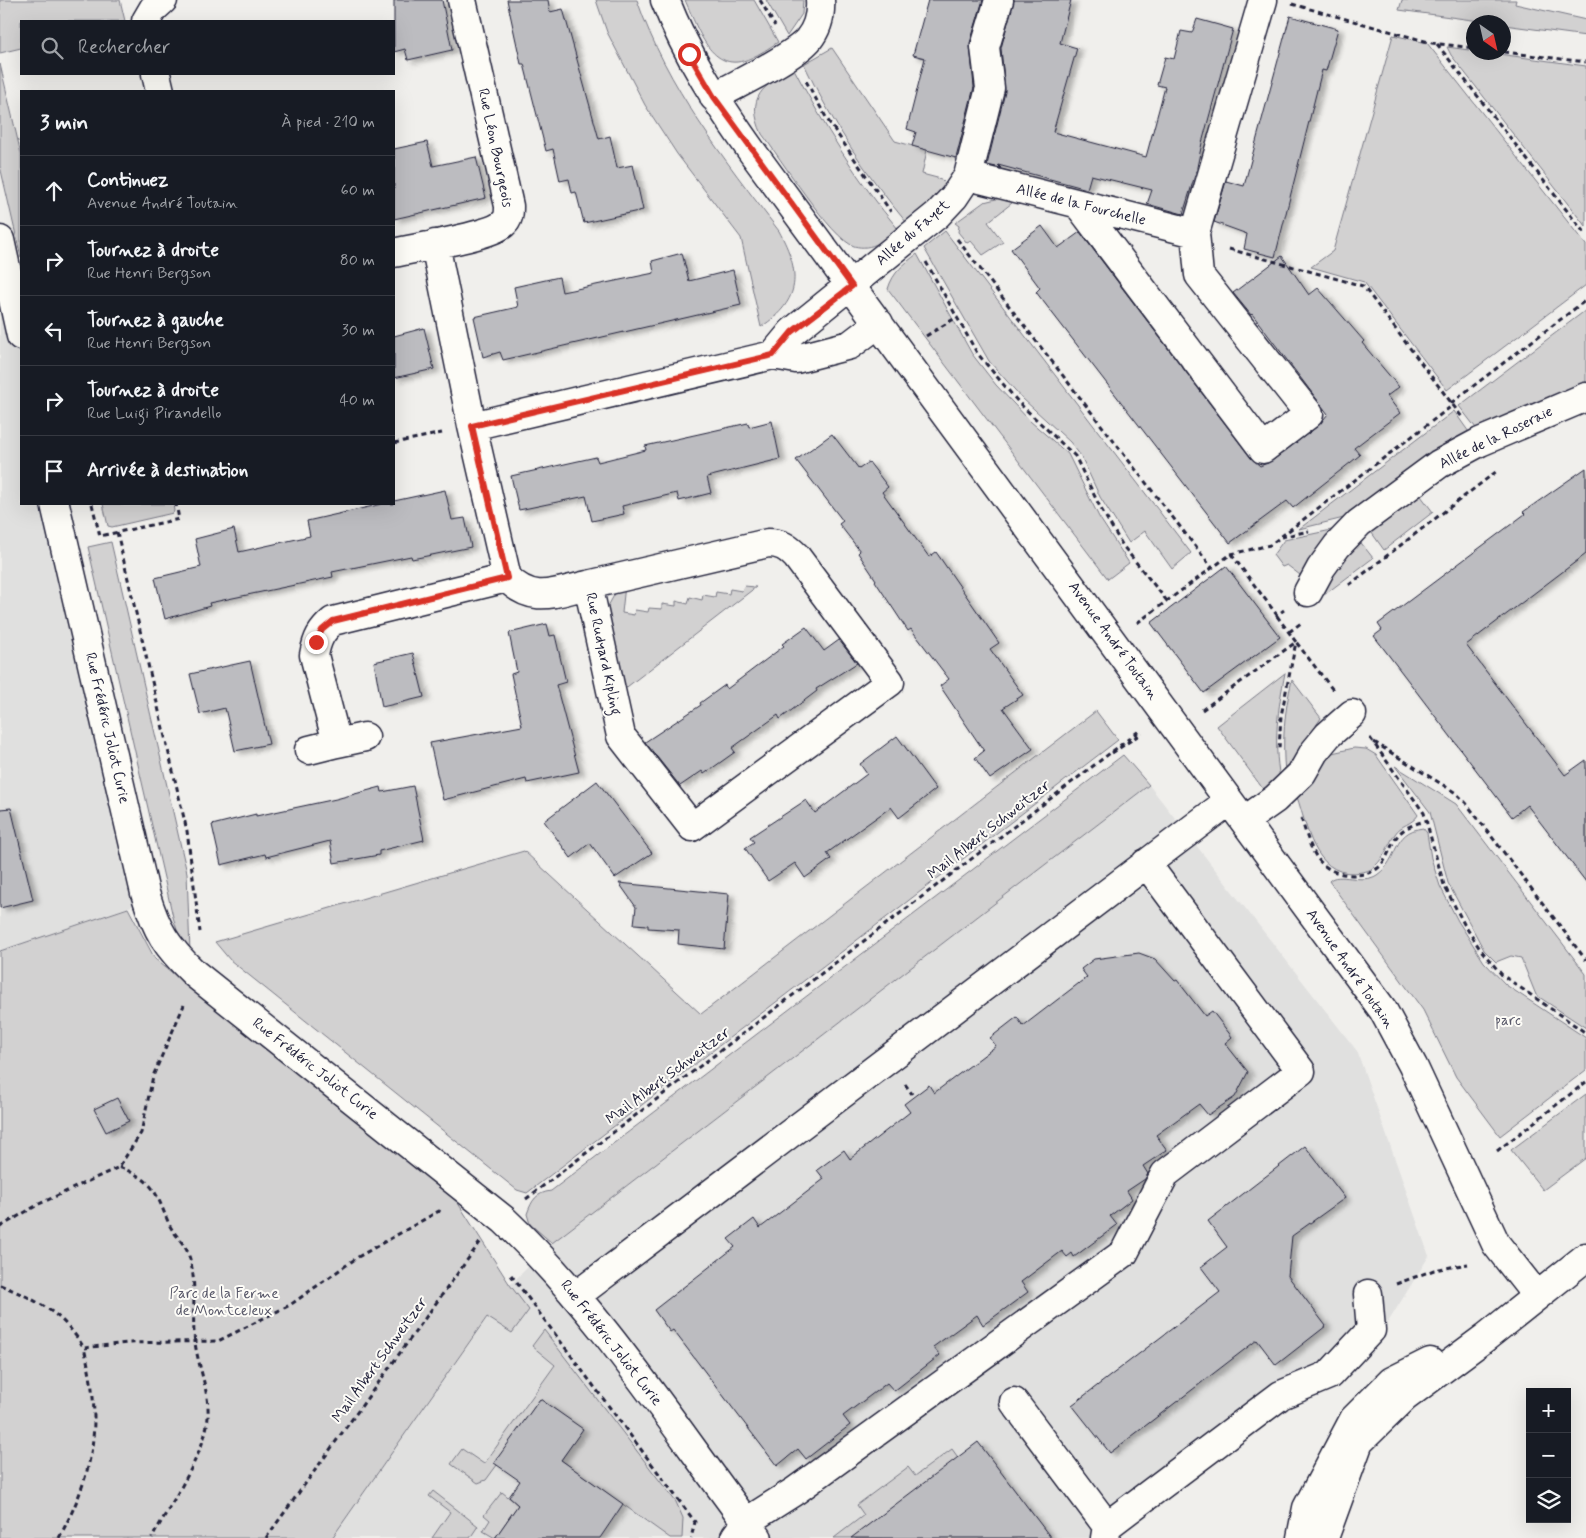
<!DOCTYPE html>
<html lang="fr">
<head>
<meta charset="utf-8">
<style>
	body { margin:0; font-family:Mynerve,sans-serif; background:#20242c; color:#f1f3f6 }
	.controls { position:absolute; right:15px; bottom:15px; display:grid; overflow:hidden; border-radius:0px; box-shadow:0 5px 20px #0002 }
	.controls button { width:45px; height:45px; display:grid; place-items:center; padding:0; border:0; border-bottom:1px solid #363941; background:#171b24; color:#f1f3f6; font:25px sans-serif }
	.compass { position:absolute; left:1466px; top:15px; width:45px; height:45px; border-radius:50%; background:#171b24; box-shadow:0 5px 20px #0002; rotate:146deg }
	.stop { position:absolute; width:15px; height:15px; margin:-11px; border:4px solid #d93025; border-radius:50%; background:#fff }
	.stop.end { background:#d93025; border-color:#fff; box-shadow:0 1px 5px #0008 }
	.list { margin:0; padding:0; list-style:none }
	h2 { display:flex; justify-content:space-between; align-items:center; height:65px; margin:0; padding:0 20px; font-size:21px }
	h2 small { font-size:16px; font-weight:400; color:#9ea1a6 }
	.list li { display:grid; grid-template-columns:32px 1fr auto; gap:15px; align-items:center; box-sizing:border-box; height:70px; padding:0 20px; border-top:1px solid #363941 }
	.list b { display:block; font-size:19px; white-space:nowrap }
	.list p { margin:0; font-size:16px; white-space:nowrap; color:#9ea1a6 }
	.list em { font-size:16px; font-style:normal; color:#9ea1a6 }
	.icon { flex:none; width:28px; height:28px; fill:none; stroke:currentColor; stroke-width:2; stroke-linecap:round; stroke-linejoin:round }
	.map { position:relative; flex:none; width:1586px; height:1538px; overflow:hidden }
	.search { position:absolute; background:#171b24; box-shadow:0 5px 20px #0002; left:20px; top:20px; width:375px; height:55px; display:flex; align-items:center; gap:12px; box-sizing:border-box; padding:0 18px; border-radius:0px; color:#9ea1a6; font-size:19px }
	.panel { position:absolute; background:#171b24; box-shadow:0 5px 20px #0002; left:20px; top:90px; width:375px; height:415px; border-radius:0px }
	.map>svg:first-child { display:block }
	.built { fill:#e0e0df }
	.green { fill:#d2d1d1; stroke:#7a7a86 }
	.building { fill:#bcbcc0; stroke:#22223b; filter:url(#shadow) }
	.lines { fill:none; stroke-linecap:round; stroke-linejoin:round }
	.minor-casing { stroke:#22223b; stroke-width:31 }
	.path { stroke:#22223b; stroke-width:3; stroke-dasharray:5 4; stroke-linecap:butt }
	.minor { stroke:#fdfcf7; stroke-width:28 }
	.route { stroke:#d93025; stroke-width:6 }
	.labels { text-anchor:middle; dominant-baseline:central; stroke-width:4; stroke-linejoin:round; paint-order:stroke }
	.street-label { font-size:15px; fill:#22223b; stroke:#fdfcf7 }
	.park-label { font-size:15px; fill:#575768; stroke:#fdfcf7 }
</style>
</head>
<body>
<div class="map">
<svg width="1586" height="1538" viewBox="0 0 1586 1538">
	<defs>
		<filter id="shadow"><feDropShadow dx="5.5" dy="3" stdDeviation="2.5" flood-color="#0004"/></filter>
	</defs>
	<rect width="100%" height="100%" fill="#f0efec"/>
	<filter id="ink" filterUnits="userSpaceOnUse"><feTurbulence type="fractalNoise" baseFrequency=".02" numOctaves="2"/><feDisplacementMap in="SourceGraphic" scale="10" xChannelSelector="R" yChannelSelector="G"/><feConvolveMatrix kernelMatrix="1 2 1 2 8 2 1 2 1" color-interpolation-filters="sRGB"/></filter>
	<g filter="url(#ink)">
		<path class="built" d="M0,240l21,96v168h34l92,397 -147,50z
			M1149,785l208,266 72,205 -52,84 -101,65 -161,124v9h-783l178,-253 42,-42z"/>
		<path class="green" d="M0,0h120l5,21h-104v27l-21,5z
			M596,0h41c30,87 87,159 142,231 22,41 23,69 -18,96l-20,-89 -64,-84 -32,-49 -38,-73z
			M685,0h69l24,42c-9,6 -18,12 -27,16 -40,19 -54,-32 -66,-58z
			M766,0h37l-1,14 -15,22z
			M1402,0h114l-1,4 71,16v16l-82,-11v-3h-17l-88,-12z
			M1393,35l34,8 159,202v40l-139,105 -83,-108 -53,-15 22,-16z
			M1447,47l139,19v161l-135,-172z
			M832,48l63,93 32,9 -5,24 19,5 6,6v3l-41,34c-40,-48 -75,-101 -102,-158z
			M0,64l21,90v103l-21,-91z
			M794,69c30,57 63,111 104,160 -13,11 -26,22 -44,17 -23,-7 -75,-90 -92,-112 -17,-37 1,-49 32,-65z
			M1000,198l11,1 1,4 -24,19 15,20 -20,13 -12,-14 -4,2 -9,-11 1,-6 -4,-3 29,-21z
			M945,231l246,322 -19,16 -27,-38 -16,12 -29,-46 -19,-41 -11,-14 -47,-43 -34,-38 -65,-113z
			M917,254l55,100 24,31 34,36 38,33 31,63 30,46 -21,16 -220,-290c5,-17 16,-25 29,-35z
			M1586,310v74l-107,48 -20,-26z
			M1454,411l17,24 -119,81 -53,13z
			M1418,492l15,20 -49,38 -15,-21z
			M103,504h70l1,7 -1,2 -61,14 -4,-1z
			M1341,528l-34,47h-7l-13,-10 -5,2 -9,-12 11,-15z
			M1358,539l15,19 -49,37 6,-17z
			M111,542l76,331 3,79 -13,-22 -4,-13 -85,-370z
			M625,585l-3,28 12,2 1,-5 13,2 1,-4 13,1v-5l14,2v-5l12,3 2,-7 12,3 1,-5 12,2 1,-5 13,2 1,-5 12,2 2,-5 12,1 -133,103 -16,-82 10,-18z
			M1285,673c-7,36 -12,68 -5,105l-17,11 -46,-63z
			M1292,680l29,38 -36,55c-3,-32 -1,-61 7,-93z
			M1096,711l22,29 -591,453 -10,-3 -287,-230 -15,-18 309,-91 177,163z
			M1354,748l12,1 10,6 42,60c-5,9 -18,10 -23,19 -7,11 -10,23 -20,32 -6,6 -13,6 -21,7 -40,1 -47,-47 -57,-76l35,-44z
			M1123,755l26,30 -597,458 -22,-19 -3,-10c5,-14 9,-21 24,-23z
			M1395,766l61,38 130,170v54l-50,-33 -15,-37 -10,-2 -15,6 -12,-12 -36,-67 -18,-71z
			M1423,828l4,5 4,25 9,28 18,35 26,41 22,23 80,53v32l-86,66 -44,-59 -33,-67 -94,-129c9,-10 33,4 48,-6 23,-16 14,-43 46,-47z
			M128,908l27,51 301,241 54,85 19,25 -17,23 -25,-16 -155,221h-332v-587z
			M1586,1094v64l-43,32 -32,-40z
			M544,1330l132,172 7,16 -1,20h-12l-109,-78 21,-31 -42,-30 -45,64 2,2 -11,15 -8,3 -27,-19 11,-15 22,15 71,-99 -23,-19z
			M952,1449l18,25 -88,64h-48l30,-23 -7,-10 51,-38 7,9z
			M433,1491l45,35 -8,12h-38l18,-26 -21,-16z
			M502,1492l16,13 -23,33 -12,-7 7,-11 -6,-5z"/>
		<path class="building" d="M394,0h48l10,50 -44,10 -3,-11 -11,3z
			M507,0h41l2,12 13,-3 36,130 11,-3 7,32 16,-3 10,45 -59,13 -8,-31 -4,1 -3,-14 -9,2 -7,-32 -7,2 -22,-87h-3z
			M928,0h55l-13,43 4,44 -18,71 -44,-12 4,-14 -9,-3 18,-71 -12,-3z
			M1014,0h57l-11,43 17,5 -24,84 93,25 19,-70 -8,-2 8,-28 9,2 7,-28 11,2 5,-14 36,10 -31,114 -6,29 -13,42 -36,-10 5,-14 -61,-15 -4,14 -89,-24 3,3 -14,-3 18,-73 -4,-44z
			M1290,16l48,13 -12,42 -4,-1 -47,187 -31,-8 3,-15 -33,-12 12,-41 18,5z
			M427,142l6,24 43,-9 10,41 -92,21v-70z
			M1042,226l16,22 22,-16 171,226 9,8 12,-5 46,-35 10,-12 -76,-100 -1,1 -18,-22 49,-37 27,39 9,-7 46,53 -2,2 37,44 -12,9 13,17 -46,35 6,7 -67,53 -6,-7 -57,42 -194,-251 4,-4 -29,-39z
			M682,253l7,28 44,-11 8,35 -238,55 -3,-8 -17,5 -9,-40 44,-10 -4,-20 45,-10 3,15 92,-19 -2,-12z
			M424,328l10,41 -40,9v-42z
			M772,421l8,38 -73,18 4,16 -32,8 -2,-8 -55,13 2,8 -32,7 -6,-25 -67,14 -8,-34 85,-19 2,5 48,-12 -1,-4 103,-23 1,4z
			M832,434l27,35 10,-7 19,25 -6,5 47,65 7,-5 63,91 -9,6 33,46 -20,13 30,41 -43,30 -15,-21 9,-7 -44,-65 9,-7 -38,-50 -3,2 -33,-50 1,-1 -18,-27 2,-2 -21,-27 4,-3 -47,-61z
			M1586,468v86l-120,91 99,130 21,-15v122l-59,-77 -15,12 -138,-181 8,-6 -4,-6 147,-110 -2,-2z
			M445,490l7,30 13,-2 6,29 -59,12 -1,-3 -79,16 1,5 -124,26 1,3 -45,13 -10,-41 46,-11 -6,-28 39,-10 5,23 71,-16 -3,-15 75,-17h12v-3z
			M1226,566l54,71 -76,56 -53,-70z
			M547,624l3,12 5,-1 6,26 5,21 -10,3 23,87 -52,11 -1,-4 -83,21 -13,-57 92,-17 -11,-52 6,-2 -8,-39z
			M806,627l18,24 15,-11 18,23 -41,26 1,2 -37,28 -2,-4 -46,33 3,4 -31,22 -2,-3 -22,15 -35,-44 56,-37 -1,-2 25,-18 2,4 57,-43 -2,-2z
			M413,653l11,44 -42,10 -8,-45z
			M250,661l19,83 -34,7 -10,-43 -25,6 -10,-40z
			M897,736l39,53 -37,29 -8,-11 -64,46 4,6 -26,19 -10,-15 -27,18 -23,-33 9,-6 -4,-5 56,-37 9,13 52,-39 -7,-10z
			M597,781l55,72 -37,25 -25,-35 -19,15 -27,-37z
			M413,786l11,54 -45,11v4l-45,8 -4,-22 -64,16 -1,-3 -44,11 -9,-40 44,-11v2l80,-17 45,-12 1,5z
			M11,808l22,92 -33,8v-99z
			M619,883l110,11 -5,55 -46,-5 1,-14 -31,-2v-3l-14,-1 2,-17z
			M1139,953l16,6 20,22 2,-1 28,36 7,-5 20,26 -7,6 23,29 -13,25 -27,18 -9,-11 -43,31 11,15 -24,16 5,8 -3,5 -18,12 5,8 -22,17 7,9 -43,32 -2,-4 -5,4 -5,-6 -41,31 7,10 -45,33 -6,-10 -44,32 7,8 -46,36 -7,-8 -44,33 7,9 -44,34 -8,-10 -21,17 -104,-136 -3,2 -16,-22 81,-63 -7,-8 26,-20 6,9 64,-49 -7,-9 27,-20 6,9 60,-47 -6,-8 25,-19 5,8 62,-47 -6,-8 27,-21 6,9 64,-49 -6,-8 13,-10z
			M117,1098l12,23 -23,11 -12,-23z
			M1305,1146l40,52 -53,38 -4,40 38,50 -50,39 -19,-25 -147,113 -38,-48 148,-113 -19,-25 26,-20 -19,-26z
			M540,1399l43,30 -22,31 62,44 -23,34h-105l23,-33 -9,-8 11,-16 -26,-18z
			M978,1442l73,96h-200z"/>
		<g class="lines">
			<g class="minor-casing">
				<path id="minor" d="M665,0c22,56 53,104 88,153l630,857 30,56 83,178 41,52
					M146,21l7,-12 10,-9
					M156,74l4,17
					M714,97c23,-13 78,-39 94,-57 10,-12 13,-25 12,-40
					M968,176l227,57
					M1078,204l185,245 46,-35 -110,-139 -4,-42 68,-233
					M0,240l21,96
					M435,244l37,182
					M394,253c21,-5 96,-17 109,-29 6,-5 6,-11 6,-18l-47,-206
					M773,355l23,4 54,-14 29,-22
					M55,504l90,389c12,39 21,53 50,81l309,246c98,93 172,210 254,318
					M768,543c13,0 19,4 28,13l94,126 -198,145 -71,-91 -33,-151z
					M507,578l-35,-152 301,-71 19,-23 146,-118 16,-17 14,-21 22,-88 -5,-41 14,-47
					M1308,592l13,-24 16,-22 22,-23 80,-59 41,-22 106,-45
					M365,737l-28,6 -23,-88c3,-16 7,-24 19,-34l174,-43c27,27 48,14 81,7
					M309,750l28,-7
					M1244,821l31,-22 27,-26 12,-21 14,-17 24,-21
					M577,1295l652,-494
					M1014,1402l93,124 -2,12
					M1107,1526l174,-131 48,-20 42,-45 -3,-36
					M735,1537l11,-15 49,-31 329,-238 41,-79 136,-103 -155,-208
					M1301,1538l6,-30 47,-89 38,-38 38,-19
					M1324,1538l35,-96 46,-45 81,-60 100,-80"/>
			</g>
			<path class="path" d="M760,0l15,26
				M1292,4l140,39 42,5
				M1437,44l149,191
				M1504,52l82,10
				M806,81l21,38 64,93
				M957,239l255,329
				M1229,249l134,37 99,131
				M926,262l51,91 42,50 56,53 25,51 23,39 44,55
				M926,336l31,-19
				M1451,403l135,-103
				M394,443l48,-10
				M92,504l8,32 79,-17 -3,-15
				M117,532l70,299 13,101
				M1281,537l28,-6
				M1231,554l39,-9 183,-140
				M1349,585l148,-114
				M1277,616l19,26 -15,74 -2,33
				M1137,623l94,-69 46,61 7,-5
				M1289,632l12,-9
				M1202,710l94,-68 37,48
				M1370,738l54,75 20,72 20,39 16,25 22,26 84,58
				M1374,742l82,51 10,10 120,157
				M1112,753l30,-20
				M1301,818c10,31 15,55 51,57 9,0 18,-1 26,-7 11,-9 12,-25 22,-35 7,-7 18,-10 28,-13
				M905,1084l7,10
				M1497,1151l89,-69
				M119,1167c36,14 36,24 50,57 5,11 17,20 20,32 9,28 2,58 6,87 4,27 17,55 12,82 -5,33 -39,83 -55,113
				M526,1199l613,-468
				M0,1227l39,-23 80,-37 22,-34 12,-57 31,-71
				M511,1275l184,247 -4,16
				M1396,1284l38,-14 34,-6
				M0,1285c37,15 63,28 84,63
				M59,1538c36,-67 44,-116 25,-190l43,-5 91,-2 72,-36 68,-48 81,-46 2,1
				M266,1538l215,-297"/>
			<use href="#minor" class="minor"/>
		</g>
	</g>
	<g class="lines" filter="url(#ink)">
		<path class="route" d="M316,642l6,-12 11,-9 174,-43 -35,-152 301,-71 19,-23 60,-46 -138,-189 -25,-43"/>
	</g>
	<g class="labels">
		<g class="street-label">
			<text transform="translate(495 148) rotate(78)">Rue Léon Bourgeois</text>
			<text transform="translate(1081 205) rotate(14)">Allée de la Fourchelle</text>
			<text transform="translate(913 233) rotate(-41)">Allée du Fayet</text>
			<text transform="translate(1496 438) rotate(-26)">Allée de la Roseraie</text>
			<text transform="translate(1113 641) rotate(54)">Avenue André Toutain</text>
			<text transform="translate(603 654) rotate(78)">Rue Rudyard Kipling</text>
			<text transform="translate(107 728) rotate(77)">Rue Frédéric Joliot Curie</text>
			<text transform="translate(989 830) rotate(-38)">Mail Albert Schweitzer</text>
			<text transform="translate(1350 969) rotate(55)">Avenue André Toutain</text>
			<text transform="translate(315 1069) rotate(38)">Rue Frédéric Joliot Curie</text>
			<text transform="translate(668 1076) rotate(-37)">Mail Albert Schweitzer</text>
			<text transform="translate(611 1343) rotate(52)">Rue Frédéric Joliot Curie</text>
			<text transform="translate(380 1360) rotate(-54)">Mail Albert Schweitzer</text>
		</g>
		<g class="park-label">
			<text x="1508" y="1021">parc</text>
			<text x="224" y="1294">Parc de la Ferme<tspan x="224" dy="17">de Montceleux</tspan></text>
		</g>
	</g>
</svg>
<div class="controls">
<button>+</button>
<button>−</button>
<button><svg class="icon" aria-label="layers" viewBox="0 0 24 24"><path d="M12 4l9 5-9 5-9-5zM3 14l9 5 9-5"/></svg></button>
</div>
<svg class="compass" viewBox="-18 -18 36 36"><path d="M0-13l5 13h-10z" fill="#e53935"/><path d="M0 13l5-13h-10z" fill="#9ea1a6"/></svg>
<div class="stop" style="left:689px;top:54px"></div>
<div class="stop end" style="left:316px;top:642px"></div>
<div class="search"><svg class="icon" aria-label="search" viewBox="0 0 24 24"><circle cx="10" cy="10" r="6"/><path d="M15 15l6 6"/></svg>Rechercher</div>
<section class="panel">
<h2>3 min<small>À pied · 210 m</small></h2>
<ul class="list">
<li><svg class="icon" aria-label="ahead" viewBox="0 0 24 24"><path d="M12 20V5M6 11l6-6 6 6"/></svg><div><b>Continuez</b><p>Avenue André Toutain</p></div><em>60 m</em></li>
<li><svg class="icon" aria-label="right" viewBox="0 0 24 24"><path d="M7 20v-9h11M14 6l5 5-5 5"/></svg><div><b>Tournez à droite</b><p>Rue Henri Bergson</p></div><em>80 m</em></li>
<li><svg class="icon" aria-label="left" viewBox="0 0 24 24"><path d="M17 20v-9H6M10 6l-5 5 5 5"/></svg><div><b>Tournez à gauche</b><p>Rue Henri Bergson</p></div><em>30 m</em></li>
<li><svg class="icon" aria-label="right" viewBox="0 0 24 24"><path d="M7 20v-9h11M14 6l5 5-5 5"/></svg><div><b>Tournez à droite</b><p>Rue Luigi Pirandello</p></div><em>40 m</em></li>
<li><svg class="icon" aria-label="arrive" viewBox="0 0 24 24"><path d="M6 21V4h12l-3 4 3 4H6"/></svg><div><b>Arrivée à destination</b></div></li>
</ul>
</section>
</div>
</body>
</html>
